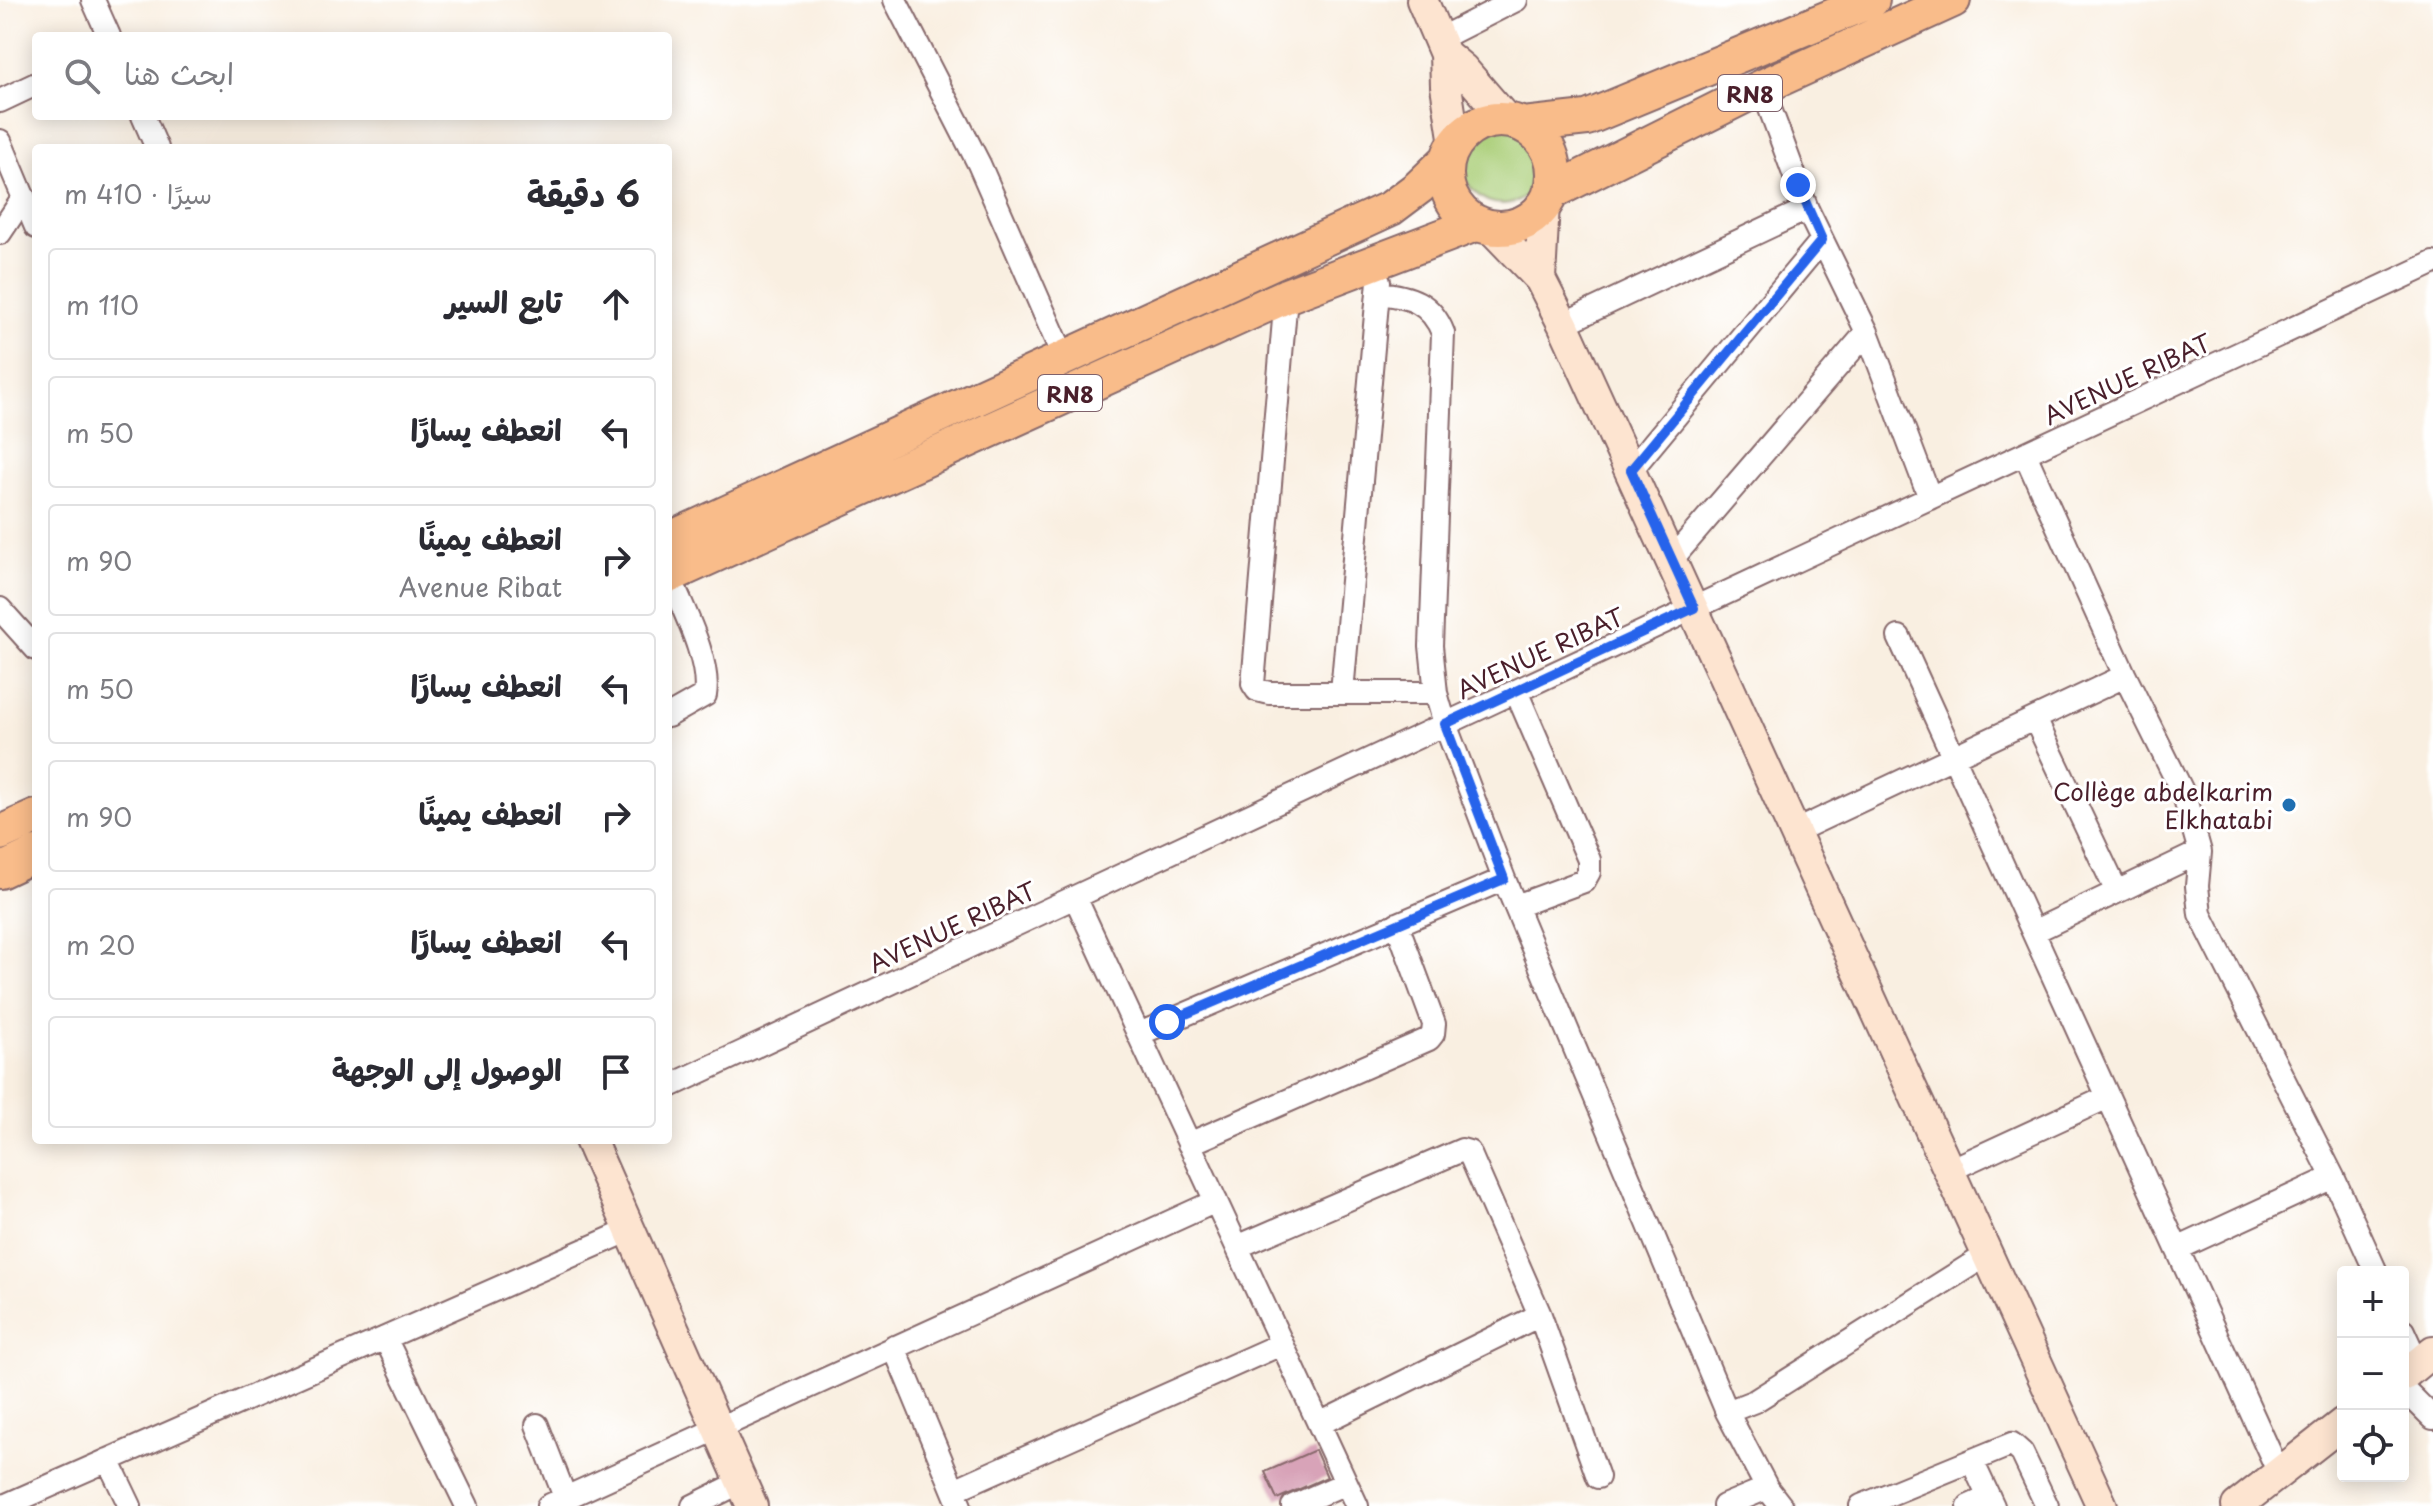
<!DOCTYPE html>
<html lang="ar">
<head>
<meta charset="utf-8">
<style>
	body { margin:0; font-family:"Playpen Sans","Playpen Sans Arabic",sans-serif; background:#f2f2f3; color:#2b2b33; direction:rtl }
	.controls { position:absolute; right:24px; bottom:24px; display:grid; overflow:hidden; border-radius:8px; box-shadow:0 4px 20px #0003 }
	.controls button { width:72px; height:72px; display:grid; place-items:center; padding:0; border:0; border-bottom:2px solid #e1e1e2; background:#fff; color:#2b2b33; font:40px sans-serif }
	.stop { position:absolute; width:24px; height:24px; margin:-18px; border:6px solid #2563eb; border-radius:50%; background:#fff }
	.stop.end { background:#2563eb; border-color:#fff; box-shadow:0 2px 8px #0008 }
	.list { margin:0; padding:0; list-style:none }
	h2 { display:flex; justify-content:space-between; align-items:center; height:104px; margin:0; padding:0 32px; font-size:34px }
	h2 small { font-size:26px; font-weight:400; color:#7c7c81 }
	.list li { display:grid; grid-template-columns:52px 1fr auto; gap:24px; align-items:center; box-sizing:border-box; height:112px; margin:0 16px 16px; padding:0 16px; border:2px solid #e1e1e2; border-radius:8px }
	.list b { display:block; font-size:30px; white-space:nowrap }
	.list p { margin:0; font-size:26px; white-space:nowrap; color:#7c7c81 }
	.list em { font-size:26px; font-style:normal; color:#7c7c81 }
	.icon { flex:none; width:44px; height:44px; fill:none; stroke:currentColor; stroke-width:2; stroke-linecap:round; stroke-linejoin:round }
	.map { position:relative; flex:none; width:2433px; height:1506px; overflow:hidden; direction:ltr }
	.search { position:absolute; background:#fff; box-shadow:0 4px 20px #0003; left:32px; top:32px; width:640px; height:88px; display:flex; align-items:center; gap:20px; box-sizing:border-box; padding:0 28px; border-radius:8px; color:#7c7c81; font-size:30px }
	.panel { position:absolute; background:#fff; box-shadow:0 4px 20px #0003; left:32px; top:144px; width:640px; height:1000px; border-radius:8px; direction:rtl }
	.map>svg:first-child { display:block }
	.green { fill:#abcf79; stroke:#7a7752; stroke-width:2 }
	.building { fill:#d8a3b8 }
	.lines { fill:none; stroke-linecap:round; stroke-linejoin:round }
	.street-casing { stroke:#87686b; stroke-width:26 }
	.secondary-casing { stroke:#87686b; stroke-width:34 }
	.primary-casing { stroke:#87686b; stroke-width:38 }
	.street { stroke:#fff; stroke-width:22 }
	.secondary { stroke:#fde4d0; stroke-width:30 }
	.primary { stroke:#f9bc8a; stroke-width:34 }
	.route { stroke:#2563eb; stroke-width:10 }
	.poi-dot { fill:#1f6fb2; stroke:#fff; stroke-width:3 }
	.labels { text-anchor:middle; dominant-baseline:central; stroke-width:6; stroke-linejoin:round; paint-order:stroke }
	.shield { fill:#fff; stroke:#80626b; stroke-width:2 }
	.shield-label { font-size:22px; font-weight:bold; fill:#4a1f2b }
	.street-label { font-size:24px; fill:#4a1f2b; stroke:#fff }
	.poi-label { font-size:24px; fill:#4a1f2b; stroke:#fff; text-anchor:end }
</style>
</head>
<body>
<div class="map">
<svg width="2433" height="1506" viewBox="0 0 2433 1506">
	<rect width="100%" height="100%" fill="#fff"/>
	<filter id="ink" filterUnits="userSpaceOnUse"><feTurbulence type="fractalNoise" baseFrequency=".0125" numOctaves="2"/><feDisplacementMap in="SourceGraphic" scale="16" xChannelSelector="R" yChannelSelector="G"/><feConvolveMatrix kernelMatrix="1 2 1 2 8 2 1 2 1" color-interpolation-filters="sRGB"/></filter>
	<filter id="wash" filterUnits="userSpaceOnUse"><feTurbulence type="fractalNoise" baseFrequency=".006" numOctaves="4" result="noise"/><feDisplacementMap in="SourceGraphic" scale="32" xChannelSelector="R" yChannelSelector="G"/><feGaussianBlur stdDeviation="1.8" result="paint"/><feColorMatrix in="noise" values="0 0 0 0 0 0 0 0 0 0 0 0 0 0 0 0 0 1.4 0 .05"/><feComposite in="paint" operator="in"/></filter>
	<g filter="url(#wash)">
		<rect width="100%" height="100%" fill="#f9efe1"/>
		<path class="green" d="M1463 164a40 40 0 1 1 80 0a40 40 0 1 1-80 0Z"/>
		<g id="blocks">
			<path class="building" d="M1315,1450l12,27 -50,22 -12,-27z"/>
		</g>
	</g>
	<g filter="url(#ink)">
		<use href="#blocks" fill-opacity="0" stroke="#87686b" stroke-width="2"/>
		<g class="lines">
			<g class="street-casing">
				<path id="street" d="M93,0l16,36
					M895,0l84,164 85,194
					M1439,39l77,-39
					M1762,87l45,122 60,123 63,166
					M0,101l36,-17
					M143,116l14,32
					M0,141l36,86
					M0,233l24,-36
					M1379,293c30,3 52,9 64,40l-12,313 5,47 9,31 59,155 223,533 40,76 14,18
					M1286,296l-33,388 4,6 12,3h167
					M1563,324l244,-115
					M2025,454l100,222 59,119 16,57 -3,34 3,28 133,263 43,95
					M1631,470l191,-230
					M1672,559l195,-227
					M0,609l36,40
					M1899,637l380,836
					M1342,692l37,-411
					M668,716l37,-21c6,-34 -23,-88 -36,-120
					M2035,719l82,173
					M1796,831l329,-155
					M1075,897l282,609
					M1516,906l68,-25 5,-9v-12l-73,-169
					M2033,932l167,-80
					M1139,1034l365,-155
					M668,1087l1765,-824
					M1189,1144l240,-105 4,-5 1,-10 -37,-100
					M1950,1170l158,-73
					M1237,1247l225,-97 7,2 71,163 -221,109
					M2177,1249l156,-72
					M1540,1315l58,162
					M2403,1331l15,33
					M385,1338l82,168
					M894,1347l66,159
					M2403,1388l30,30
					M1727,1412l28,-11 233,-147
					M537,1425l28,72
					M108,1460l22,46
					M1972,1461l21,45
					M954,1490l327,-146
					M4,1506l626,-276
					M548,1506l668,-305
					M693,1506l48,-24
					M1293,1506l53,-23
					M1724,1506l43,-18
					M1861,1506l151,-62 10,9 25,53
					M1969,1506l20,-9"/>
			</g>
			<g class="secondary-casing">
				<path id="secondary" d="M1422,0l23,54 1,32 9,58
					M1445,54l18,15 44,51
					M1489,226l51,53 23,45 539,1182
					M1540,279l4,-75
					M590,1140l162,366
					M2403,1376l30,-25
					M2237,1506l106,-83"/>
			</g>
			<g class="primary-casing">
				<path id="primary" d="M1446 174a54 54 0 1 1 108 0a54 54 0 1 1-108 0Z
					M1523,125l64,-7 285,-118
					M1550,193l212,-106 191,-87
					M668,540l723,-332 28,-21 28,-27
					M668,576l618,-280 192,-73
					M0,833l36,-16
					M0,871l36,-17"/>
			</g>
			<use href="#street" class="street"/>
			<use href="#secondary" class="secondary"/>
			<use href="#primary" class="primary"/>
		</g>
	</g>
	<g class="lines" filter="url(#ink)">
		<path class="route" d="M1167,1022l337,-143 -59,-155 249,-116 -63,-138 191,-230 -24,-55"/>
	</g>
	<circle class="poi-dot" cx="2289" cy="805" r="8"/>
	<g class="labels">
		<g class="shield">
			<rect x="1718" y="75" width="64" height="36" rx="6"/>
			<rect x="1038" y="375" width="64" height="36" rx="6"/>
		</g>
		<g class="shield-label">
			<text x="1750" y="93">RN8</text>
			<text x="1070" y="393">RN8</text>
		</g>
		<g class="street-label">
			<text transform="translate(2127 378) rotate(-25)">AVENUE RIBAT</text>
			<text transform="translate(1540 652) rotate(-25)">AVENUE RIBAT</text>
			<text transform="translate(952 926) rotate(-25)">AVENUE RIBAT</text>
		</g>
		<g class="poi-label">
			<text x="2273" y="791">Collège abdelkarim<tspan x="2273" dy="28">Elkhatabi</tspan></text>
		</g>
	</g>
</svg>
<div class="controls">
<button>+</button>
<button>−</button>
<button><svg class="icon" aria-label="locate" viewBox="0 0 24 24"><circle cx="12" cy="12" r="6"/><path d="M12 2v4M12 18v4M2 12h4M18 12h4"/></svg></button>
</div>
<div class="stop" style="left:1167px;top:1022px"></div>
<div class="stop end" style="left:1798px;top:185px"></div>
<div class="search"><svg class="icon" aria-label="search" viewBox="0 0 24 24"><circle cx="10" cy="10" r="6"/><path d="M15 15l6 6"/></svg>ابحث هنا</div>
<section class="panel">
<h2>6 دقيقة<small>سيرًا · 410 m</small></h2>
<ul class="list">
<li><svg class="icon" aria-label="ahead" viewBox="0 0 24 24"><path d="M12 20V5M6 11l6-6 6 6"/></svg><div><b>تابع السير</b></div><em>110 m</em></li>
<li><svg class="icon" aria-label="left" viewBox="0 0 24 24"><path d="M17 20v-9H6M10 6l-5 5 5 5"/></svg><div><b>انعطف يسارًا</b></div><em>50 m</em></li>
<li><svg class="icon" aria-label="right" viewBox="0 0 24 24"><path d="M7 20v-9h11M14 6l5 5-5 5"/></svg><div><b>انعطف يمينًا</b><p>Avenue Ribat</p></div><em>90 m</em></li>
<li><svg class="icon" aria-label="left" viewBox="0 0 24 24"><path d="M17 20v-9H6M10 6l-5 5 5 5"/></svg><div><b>انعطف يسارًا</b></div><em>50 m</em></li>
<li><svg class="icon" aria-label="right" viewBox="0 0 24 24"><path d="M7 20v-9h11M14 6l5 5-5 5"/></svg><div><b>انعطف يمينًا</b></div><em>90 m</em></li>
<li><svg class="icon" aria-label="left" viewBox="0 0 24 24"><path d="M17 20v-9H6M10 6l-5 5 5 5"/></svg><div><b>انعطف يسارًا</b></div><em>20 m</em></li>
<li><svg class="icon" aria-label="arrive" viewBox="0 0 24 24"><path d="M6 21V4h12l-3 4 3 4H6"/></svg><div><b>الوصول إلى الوجهة</b></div></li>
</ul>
</section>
</div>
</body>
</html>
